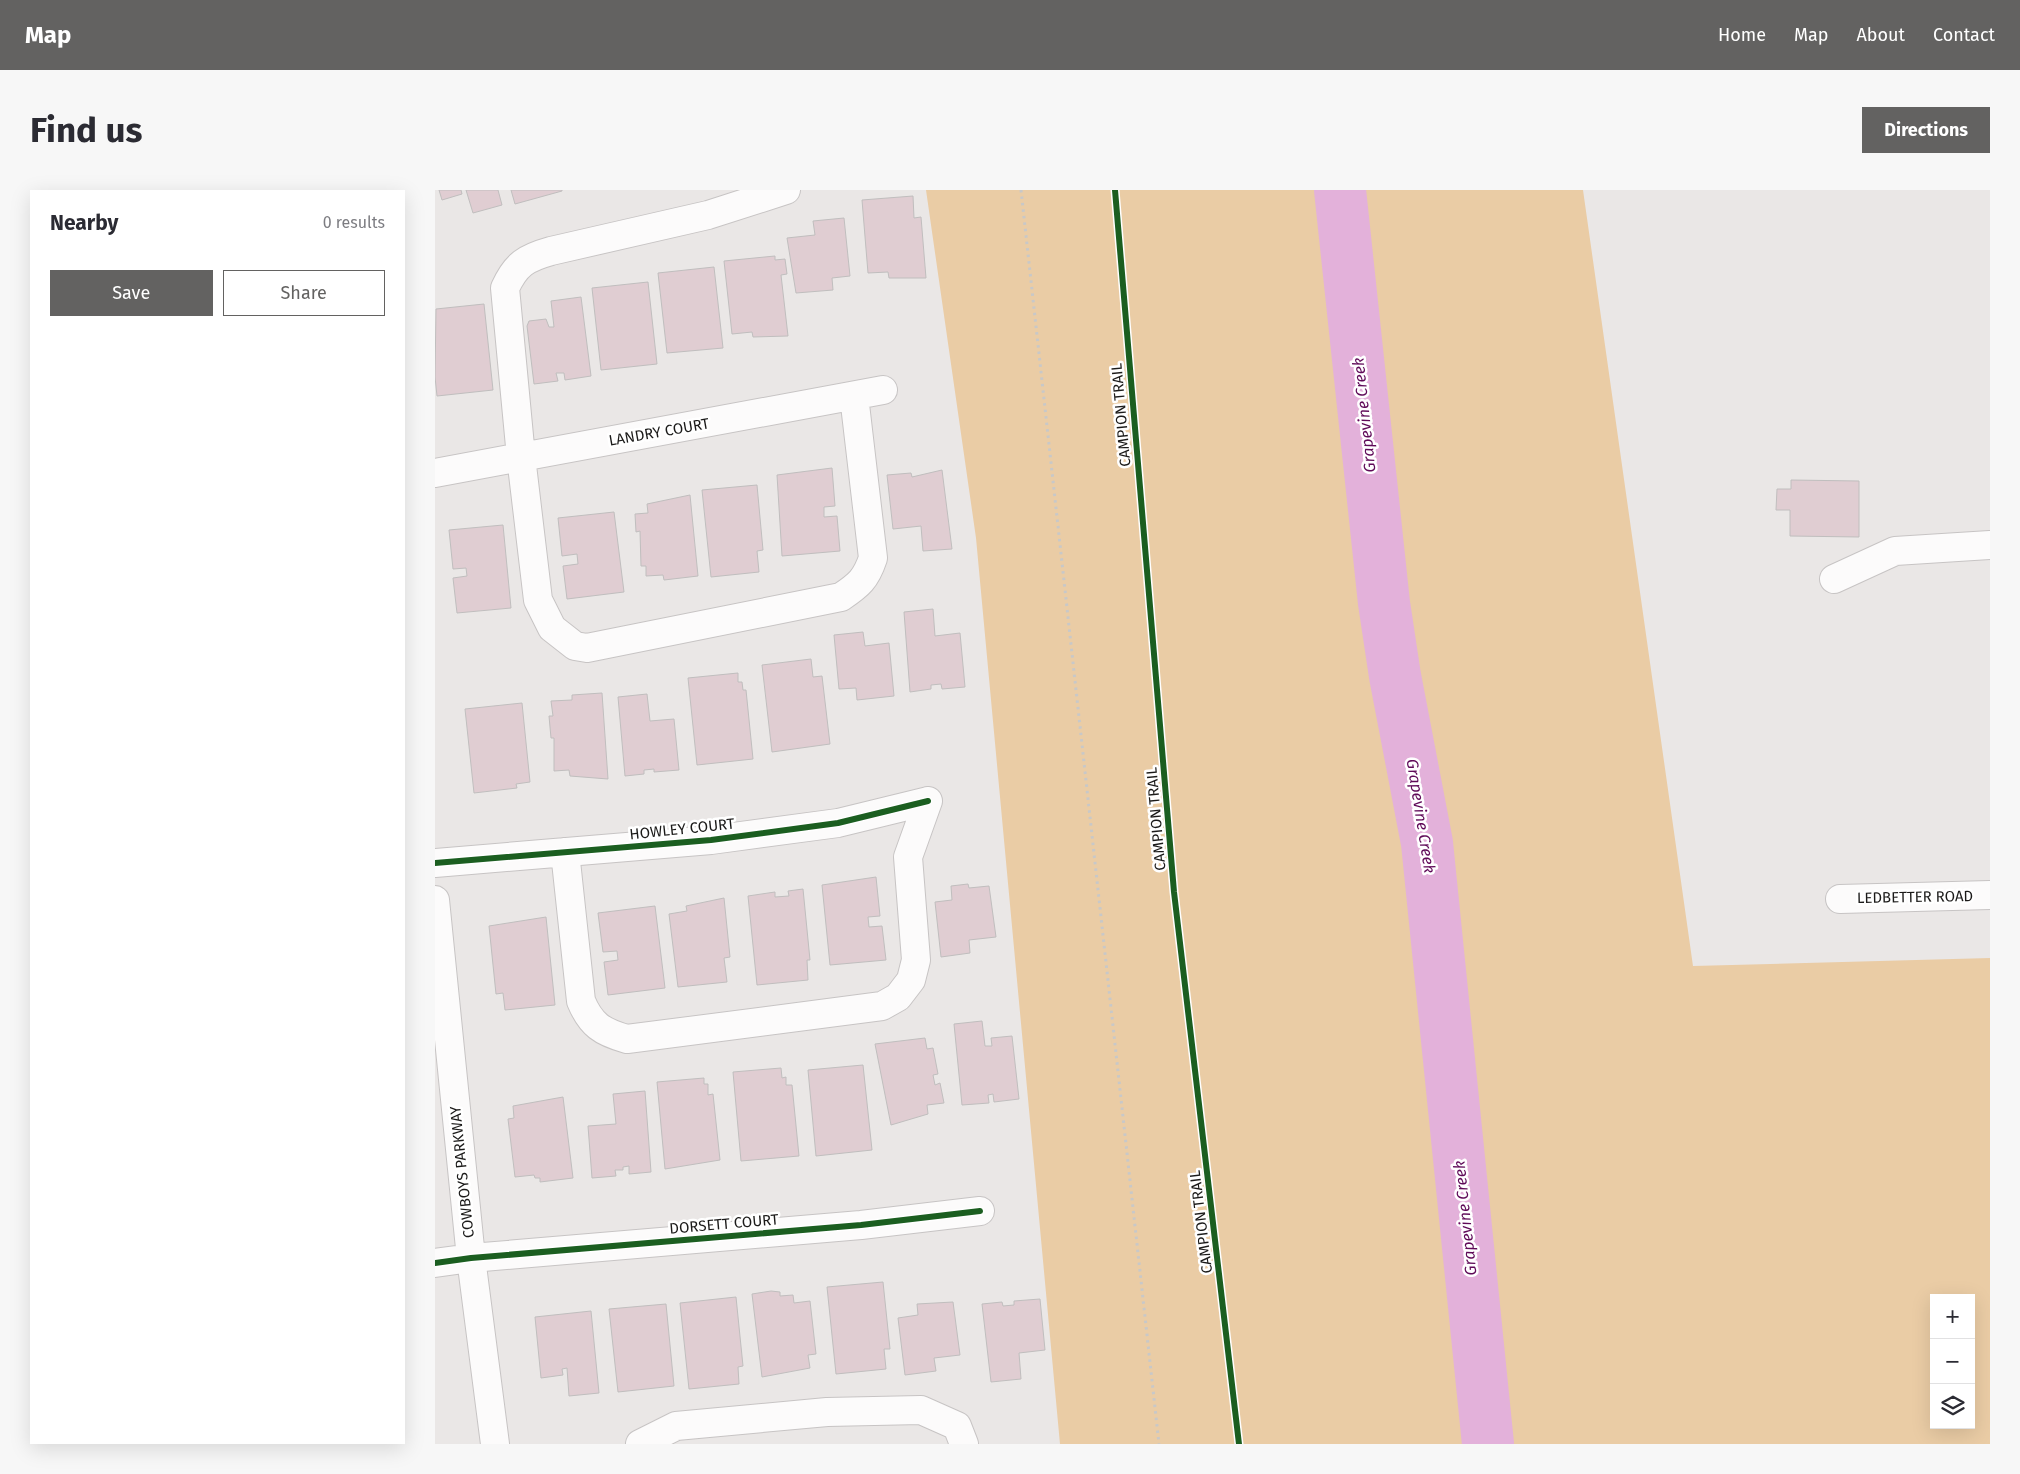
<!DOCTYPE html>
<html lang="en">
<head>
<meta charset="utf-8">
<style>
	body { margin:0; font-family:"Fira Sans",sans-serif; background:#f7f7f7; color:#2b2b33 }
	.controls { position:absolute; right:15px; bottom:15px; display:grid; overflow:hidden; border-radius:0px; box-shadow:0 5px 20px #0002 }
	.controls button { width:45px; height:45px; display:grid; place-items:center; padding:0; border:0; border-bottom:1px solid #e1e1e2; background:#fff; color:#2b2b33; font:25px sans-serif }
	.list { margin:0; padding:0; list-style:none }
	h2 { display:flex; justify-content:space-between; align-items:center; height:65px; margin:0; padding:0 20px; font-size:21px }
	h2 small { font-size:16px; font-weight:400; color:#7c7c81 }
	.actions { display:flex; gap:10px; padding:15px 20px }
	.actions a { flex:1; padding:11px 0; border:1px solid #636261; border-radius:0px; text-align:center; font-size:18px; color:#636261 }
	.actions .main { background:#636261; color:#fff }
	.icon { flex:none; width:28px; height:28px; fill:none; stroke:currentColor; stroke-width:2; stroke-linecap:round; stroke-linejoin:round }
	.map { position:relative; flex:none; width:1555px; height:1254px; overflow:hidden; border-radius:0px }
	header { display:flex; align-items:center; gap:30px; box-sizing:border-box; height:70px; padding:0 25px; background:#636261; color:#fff }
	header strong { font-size:24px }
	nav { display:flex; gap:28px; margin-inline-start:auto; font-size:18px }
	.intro { display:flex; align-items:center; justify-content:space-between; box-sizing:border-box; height:120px; padding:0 30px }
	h1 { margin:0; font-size:35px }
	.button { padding:12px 22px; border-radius:0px; background:#636261; color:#fff; font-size:18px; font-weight:700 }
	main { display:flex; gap:30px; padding:0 30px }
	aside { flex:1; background:#fff; border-radius:0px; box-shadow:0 5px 20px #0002 }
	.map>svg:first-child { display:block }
	.green { fill:#eacca5; fill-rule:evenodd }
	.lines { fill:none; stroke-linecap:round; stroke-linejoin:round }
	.river { stroke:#e3b1da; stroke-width:52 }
	.building { fill:#e0cdd2; stroke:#c0bebe }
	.minor-casing { stroke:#c7c4c4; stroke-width:30 }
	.path { stroke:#c8c8c8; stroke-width:3; stroke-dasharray:2.5 4; stroke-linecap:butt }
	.minor { stroke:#fcfbfb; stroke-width:28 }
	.cycleway-casing { stroke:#fff; stroke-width:9 }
	.cycleway { stroke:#1b5e20; stroke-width:6 }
	.labels { text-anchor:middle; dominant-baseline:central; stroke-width:5; stroke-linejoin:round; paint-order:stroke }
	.street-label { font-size:15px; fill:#1b1a19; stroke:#fff }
	.water-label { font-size:16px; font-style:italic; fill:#5f0a58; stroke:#fff }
</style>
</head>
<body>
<header>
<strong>Map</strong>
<nav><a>Home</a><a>Map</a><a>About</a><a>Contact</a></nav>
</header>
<div class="intro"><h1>Find us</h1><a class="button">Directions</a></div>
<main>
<aside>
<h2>Nearby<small>0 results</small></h2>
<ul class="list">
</ul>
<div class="actions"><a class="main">Save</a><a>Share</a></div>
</aside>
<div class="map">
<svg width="1555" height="1254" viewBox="0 0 1555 1254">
	<rect width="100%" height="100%" fill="#eae7e6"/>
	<path class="green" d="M491,0h657l110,776 297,-8v486h-930l-84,-906zM1499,1108h37v127h-37z"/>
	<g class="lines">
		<path class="river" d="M905,0l44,413 11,73 32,167 61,601"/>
	</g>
	<path class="building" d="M4,0h22l1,4 -20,6z
		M31,0h32l4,15 -29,8z
		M76,0h51v1l-47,13z
		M478,6l1,22 7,-1 5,61h-37l-1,-6 -20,1 -6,-73z
		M409,28l6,58 -18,2 1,12 -37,3 -9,-55 28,-3 -2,-14z
		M340,66v4l10,-1 2,15 -6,1 7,61 -35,1 -1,-5 -20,2 -8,-73z
		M279,77l9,81 -56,5 -9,-80z
		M213,92l9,82 -56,6 -9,-82z
		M146,107l10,79 -26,4 -1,-7h-8l2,8 -24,3 -7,-58 2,-5 17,-2 3,8h5l-3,-26z
		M49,114l9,86 -56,6 -2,-19 1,-68z
		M397,278l3,38 -11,1v10l13,-1 3,35 -58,5 -5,-81z
		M507,280l10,79 -29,2 -2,-25 -28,3 -6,-54 24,-2 1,4z
		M1356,290l68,1v56l-69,-1v-26h-14l1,-21h14z
		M322,295l6,65 -6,1 2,21 -48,5 -9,-87z
		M255,305l8,81 -34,4 -1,-5 -17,1v-10h-5l-1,-35 -4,1 -1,-18 13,-1 -1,-9z
		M179,322l10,80 -57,7 -4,-33 15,-2 -1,-10 -15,2 -4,-38z
		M68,335l8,83 -54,5 -4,-35 14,-2 -1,-8 -13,1 -4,-39z
		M498,419l2,27 25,-3 5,54 -23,2 -1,-5 -10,1v4l-21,3 -6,-80z
		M428,442l2,14 24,-3 5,53 -37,4 -1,-12 -17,1 -5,-54z
		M376,469l2,18 9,-1 8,68 -58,8 -10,-87z
		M303,483v9h4l1,8h3l7,69 -56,6 -9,-87z
		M167,503l6,86 -38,-3 -1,-6 -15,1v-33h-3l-2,-22h4l-2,-15 21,-1v-5z
		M212,504l3,27 24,-2 5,51 -25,2v-3l-10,1v4l-19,2 -7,-79z
		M87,513l8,79 -14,2 1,4 -43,5 -9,-84z
		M441,687l4,39 -12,1 1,10 13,-1 4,34 -56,5 -8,-80z
		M533,694l1,4 20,-2 7,51 -27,3 1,13 -29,4 -6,-55 17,-2 -1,-14z
		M368,699l7,71h-3l1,20 -51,5 -9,-89 27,-4v5l14,-1 -1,-5z
		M289,708l6,59 -6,1 3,24 -49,5 -9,-73 18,-3 -1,-5z
		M220,716l10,82 -57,7 -4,-33 14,-2 -1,-9 -14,1 -5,-39z
		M111,727l9,88 -50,5 -2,-17 -7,1 -7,-68z
		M547,831l3,25h7l-1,-8 21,-2 7,63 -25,3 -1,-8 -5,1 1,8 -27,2 -8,-81z
		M490,848l2,11 6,-1 5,26 -5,1 2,10 5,-2 4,20 -17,2 1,9 -37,11 -16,-81z
		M428,875l9,85 -56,6 -8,-86z
		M346,878l1,10 4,-1v8h6l7,71 -58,5 -8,-89z
		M269,888v6h4v11l5,-1 7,66 -55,9 -8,-87z
		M210,901l6,81 -22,2v-8l-6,1v3h-8l1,6 -24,2 -4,-52 28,-2 -3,-30z
		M128,907l10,81 -33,4v-4h-5l-1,-3 -19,2 -7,-58 6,-1 -1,-12z
		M448,1092l7,67h-6l2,20 -50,5 -9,-87z
		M336,1101l9,1v4l13,-1 1,8 16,-2 6,53 -8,1 2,13 -48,9 -10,-83z
		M301,1107l7,69 -5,1 1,17 -50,5 -9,-86z
		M605,1109l5,51 -26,3 2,26 -30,3 -9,-78 20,-2 1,4 11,-1v-4z
		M518,1112l7,53 -26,3 2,13 -31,4 -7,-57 20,-3 -1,-11z
		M231,1114l8,82 -56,6 -9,-83z
		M156,1121l8,82 -30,3 -2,-28 -5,1 1,6 -22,3 -6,-61z"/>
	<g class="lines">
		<g class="minor-casing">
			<path id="minor" d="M351,0l-78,25 -157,36c-25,7 -35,13 -46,37l16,169 17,143 14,28 23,18 12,2 254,-51c18,-12 25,-18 32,-39l-19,-162
				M0,283l448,-83
				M1399,389l61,-28 95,-6
				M130,662l16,149c10,24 21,31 46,38l255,-33 16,-9 13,-17 5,-20 -8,-103 20,-56
				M0,673l276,-23 127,-17 90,-22
				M1405,709l150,-4
				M0,710l36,358 24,186
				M0,1073l36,-5 390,-33 119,-14
				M205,1254l36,-18 151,-14 94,-2 36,16 7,18"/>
		</g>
		<path class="path" d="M586,0l138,1254"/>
		<use href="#minor" class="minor"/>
		<g class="cycleway-casing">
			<path id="cycleway" d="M680,0l59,702 65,552
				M0,673l276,-23 127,-17 90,-22
				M0,1073l36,-5 390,-33 119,-14"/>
		</g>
		<use href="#cycleway" class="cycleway"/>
	</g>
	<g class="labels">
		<g class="street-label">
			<text transform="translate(686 225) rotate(-95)">CAMPION TRAIL</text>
			<text transform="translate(224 242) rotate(-10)">LANDRY COURT</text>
			<text transform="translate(721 629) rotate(-95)">CAMPION TRAIL</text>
			<text transform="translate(247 639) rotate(-6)">HOWLEY COURT</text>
			<text transform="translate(1480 707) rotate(-1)">LEDBETTER ROAD</text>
			<text transform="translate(27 982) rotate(-96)">COWBOYS PARKWAY</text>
			<text transform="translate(766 1032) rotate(-97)">CAMPION TRAIL</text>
			<text transform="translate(289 1034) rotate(-5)">DORSETT COURT</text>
		</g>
		<g class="water-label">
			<text transform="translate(929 225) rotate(-96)">Grapevine Creek</text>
			<text transform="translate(986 626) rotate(81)">Grapevine Creek</text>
			<text transform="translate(1030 1028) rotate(-96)">Grapevine Creek</text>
		</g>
	</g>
</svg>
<div class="controls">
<button>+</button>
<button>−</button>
<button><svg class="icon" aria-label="layers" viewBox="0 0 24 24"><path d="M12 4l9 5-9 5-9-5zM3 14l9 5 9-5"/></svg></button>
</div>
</div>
</main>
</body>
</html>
